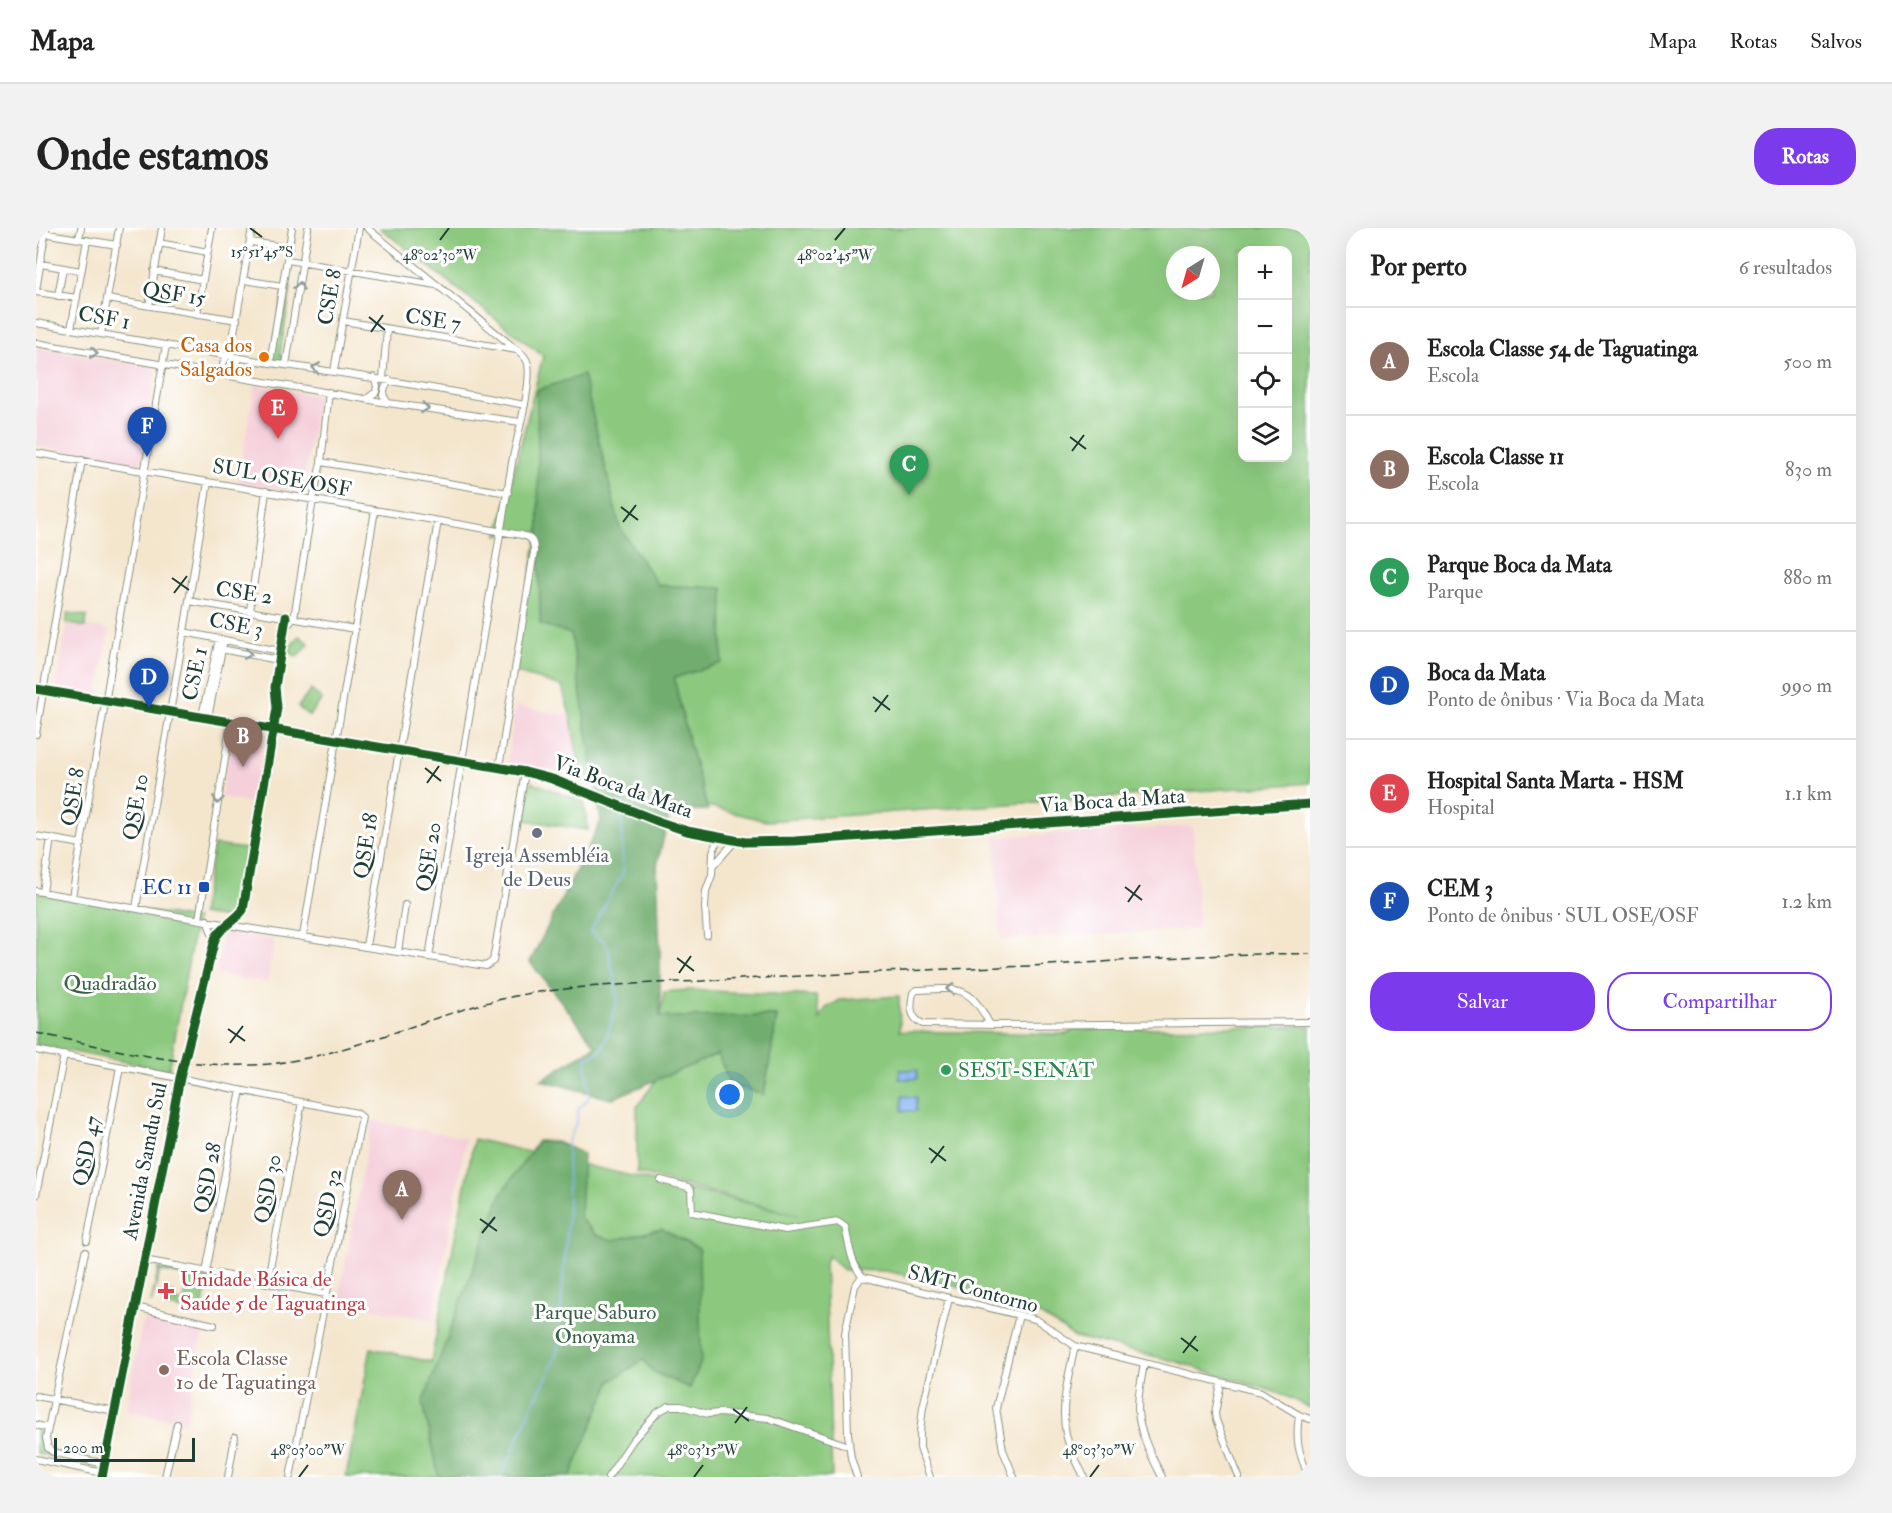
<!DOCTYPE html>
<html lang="pt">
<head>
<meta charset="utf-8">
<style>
	body { margin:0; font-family:"IM FELL Double Pica",serif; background:#f2f2f2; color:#222 }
	.controls { position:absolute; right:18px; top:18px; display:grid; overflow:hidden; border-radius:12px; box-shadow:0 6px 24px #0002 }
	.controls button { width:54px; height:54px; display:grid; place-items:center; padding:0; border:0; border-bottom:2px solid #e0e0e0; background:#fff; color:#222; font:30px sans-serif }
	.compass { position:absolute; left:1130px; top:18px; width:54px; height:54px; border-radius:50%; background:#fff; box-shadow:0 6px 24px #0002; rotate:217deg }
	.scale { position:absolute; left:18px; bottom:15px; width:141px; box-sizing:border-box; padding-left:6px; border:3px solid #1f3d34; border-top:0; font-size:16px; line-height:21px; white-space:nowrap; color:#1f3d34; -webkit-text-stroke:4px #fff; paint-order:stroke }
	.you { position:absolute; left:694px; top:867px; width:21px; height:21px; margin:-15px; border:4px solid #fff; border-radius:50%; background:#1a73e8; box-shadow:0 0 0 9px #1a73e833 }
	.badge { display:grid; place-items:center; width:39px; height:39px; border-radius:50%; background:#7c3aed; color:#fff; font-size:20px; font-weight:700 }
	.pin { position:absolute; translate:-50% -50px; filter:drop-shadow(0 2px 3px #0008) }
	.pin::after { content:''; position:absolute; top:32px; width:21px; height:18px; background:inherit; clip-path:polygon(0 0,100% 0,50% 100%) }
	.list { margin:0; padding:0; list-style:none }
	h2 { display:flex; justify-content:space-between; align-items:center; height:78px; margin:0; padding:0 24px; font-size:26px }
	h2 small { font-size:20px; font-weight:400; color:#767676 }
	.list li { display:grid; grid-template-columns:39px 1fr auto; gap:18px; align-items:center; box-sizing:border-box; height:108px; padding:0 24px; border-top:2px solid #e0e0e0 }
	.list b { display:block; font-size:22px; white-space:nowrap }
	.list p { margin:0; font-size:20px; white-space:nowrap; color:#767676 }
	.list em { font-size:20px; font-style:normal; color:#767676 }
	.actions { display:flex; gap:12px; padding:18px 24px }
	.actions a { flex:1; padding:14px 0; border:2px solid #7c3aed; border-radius:24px; text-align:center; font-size:21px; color:#7c3aed }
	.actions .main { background:#7c3aed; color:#fff }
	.icon { flex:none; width:33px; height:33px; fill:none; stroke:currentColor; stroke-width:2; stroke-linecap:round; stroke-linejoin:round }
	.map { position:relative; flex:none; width:1274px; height:1249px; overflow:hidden; border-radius:24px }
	header { display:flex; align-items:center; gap:36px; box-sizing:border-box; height:84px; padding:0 30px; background:#fff; border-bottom:2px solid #e0e0e0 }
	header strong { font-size:28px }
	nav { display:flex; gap:33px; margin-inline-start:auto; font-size:21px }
	.intro { display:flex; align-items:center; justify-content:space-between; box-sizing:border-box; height:144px; padding:0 36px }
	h1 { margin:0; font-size:42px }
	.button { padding:15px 27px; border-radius:24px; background:#7c3aed; color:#fff; font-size:21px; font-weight:700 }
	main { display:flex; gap:36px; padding:0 36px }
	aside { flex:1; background:#fff; border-radius:24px; box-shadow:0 6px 24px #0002 }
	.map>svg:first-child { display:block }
	.built { fill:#f5cfda }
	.green { fill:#8cc97f; stroke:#56835a; stroke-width:1.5; fill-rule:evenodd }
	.forest { fill:#71ad6e; stroke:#487551; stroke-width:1.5 }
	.water { fill:#86b6f2; stroke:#527a93; stroke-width:1.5 }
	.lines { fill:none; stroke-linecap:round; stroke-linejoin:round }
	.stream { stroke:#86b6f2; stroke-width:1.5 }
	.minor-casing { stroke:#8a9280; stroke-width:8 }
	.minor { stroke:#fff; stroke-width:6 }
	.rail { stroke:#1f3d34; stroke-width:1.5; stroke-dasharray:9 4.5; stroke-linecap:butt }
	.minor-bridge-casing { stroke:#8a9280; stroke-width:8; stroke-linecap:butt }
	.minor-bridge { stroke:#fff; stroke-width:6 }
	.cycleway-casing { stroke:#fff; stroke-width:13 }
	.cycleway { stroke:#1b5e20; stroke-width:9 }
	.oneway { stroke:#8f9e9a }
	.ticks { fill:none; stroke:#1f3d34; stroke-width:2 }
	.food-dot { fill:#e8710a; stroke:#fff; stroke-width:2 }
	.worship-dot { fill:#6b7280; stroke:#fff; stroke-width:2 }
	.transit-dot { fill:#1a4fb4; stroke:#fff; stroke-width:2 }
	.leisure-dot { fill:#2e9e5b; stroke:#fff; stroke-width:2 }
	.health-dot { fill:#e0444e; stroke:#fff; stroke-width:2 }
	.education-dot { fill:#8d6e63; stroke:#fff; stroke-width:2 }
	.labels { text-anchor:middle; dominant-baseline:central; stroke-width:6; stroke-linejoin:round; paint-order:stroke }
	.street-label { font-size:21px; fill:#1f3d34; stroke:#fff }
	.food-label { font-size:21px; fill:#c56008; stroke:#fff; text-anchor:end }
	.worship-label { font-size:21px; fill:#5b616d; stroke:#fff }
	.transit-label { font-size:21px; fill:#164399; stroke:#fff; text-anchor:end }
	.park-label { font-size:21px; fill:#3a6047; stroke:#fff }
	.leisure-label { font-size:21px; fill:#27864d; stroke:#fff; text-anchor:start }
	.health-label { font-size:21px; fill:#be3a42; stroke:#fff; text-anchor:start }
	.education-label { font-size:21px; fill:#785e54; stroke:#fff; text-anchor:start }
	.ticks-label { font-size:15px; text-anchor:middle; fill:#1f3d34; stroke:#fff; stroke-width:6; stroke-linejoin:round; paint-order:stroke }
</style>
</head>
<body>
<header>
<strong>Mapa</strong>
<nav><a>Mapa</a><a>Rotas</a><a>Salvos</a></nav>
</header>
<div class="intro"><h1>Onde estamos</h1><a class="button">Rotas</a></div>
<main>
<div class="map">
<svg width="1274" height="1249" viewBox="0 0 1274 1249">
	<rect width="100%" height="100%" fill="#fff"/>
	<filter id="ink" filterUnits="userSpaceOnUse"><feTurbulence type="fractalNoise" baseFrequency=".0167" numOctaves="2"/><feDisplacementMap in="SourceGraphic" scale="12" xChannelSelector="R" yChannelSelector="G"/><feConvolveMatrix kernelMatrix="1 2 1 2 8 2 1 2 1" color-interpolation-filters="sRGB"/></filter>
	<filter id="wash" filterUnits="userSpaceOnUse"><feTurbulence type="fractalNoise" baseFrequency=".008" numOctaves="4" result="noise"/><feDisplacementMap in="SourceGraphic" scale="24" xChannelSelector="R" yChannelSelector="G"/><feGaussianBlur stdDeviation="1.35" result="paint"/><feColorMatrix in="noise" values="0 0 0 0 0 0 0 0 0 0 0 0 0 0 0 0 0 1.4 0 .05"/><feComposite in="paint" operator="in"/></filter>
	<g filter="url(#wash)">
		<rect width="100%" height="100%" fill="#f4e6cd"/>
		<path class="built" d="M0,119l121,20 -16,97 -105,-18z
			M219,157l63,11 -16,97 -64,-11z
			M31,396l42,6 -11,64 -42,-7z
			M480,478l52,9 14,61 -75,-13z
			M196,504l32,5 -12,67 -31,-7z
			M1157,598l6,103 -198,11 -6,-103z
			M187,704l51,8 -7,43 -51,-8z
			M336,892l94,18 -33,182 -95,-18z
			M107,1091l60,11 -17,92 -60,-11z"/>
		<path class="green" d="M344,0h930v555l-544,38 -185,-47 -10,-55 -9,-33 -49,-14 25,-140 -40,3 45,-179zM1206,22h46v208h-46zM1139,27h36v36h-36z
			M248,58l7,1 -11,68 7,1 -1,9 -15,-2z
			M32,385l19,3 -2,11 -19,-4z
			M263,408l10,8 -12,13 -9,-7z
			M275,462l11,9 -13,17 -11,-9z
			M495,554l53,20 4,28 -64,-10z
			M178,617l31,4 -11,70 -33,-5z
			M0,664l160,27 -27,151 -133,-25z
			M652,762l128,6 4,23 6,-11 14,-8 59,-4 1,35 168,3 6,-5 236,-3v382l-29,-14 -107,-33 -99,-24 -51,-32 -3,7 -33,-8 2,-10 -104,-23 -42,-1 -16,-14 -3,6 7,215h-486l25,-129 60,14 43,-223 324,76 -161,-42v-66l19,-27 62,-26 46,40 13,-78 -117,2 4,-26z
			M123,1040l50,11 -7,32 11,2 -1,3 -48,-10 3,-13 8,2 -1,6 9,2 5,-26 -28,-6 -9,32z
			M0,1202l5,1 4,18 5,5v2l-14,-3z"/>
		<path class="forest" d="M547,147l37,153 38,57 65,3 -1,75 -48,15 14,61 20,71 -38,2 -13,53 3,91v61l117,-1 -13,78 -34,-9 -12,-31 -107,45 -70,-19 55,-34 -66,-84 71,-141 -30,-187 -31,-10 -3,-234z
			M502,913l19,1 26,12 -3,64 16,17 17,5 49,-11 37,20 2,113 -11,26 -35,-15 -12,-13 -32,21 -41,96h-131l-16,-74 78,-209z"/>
		<path class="water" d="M864,842h17v9h-18z
			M866,868l14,1v14h-14z"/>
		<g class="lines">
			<path class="stream" d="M587,575l1,-11
				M464,1249c14,-26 24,-54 37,-81 9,-17 15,-28 21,-47l10,-138 -1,-68 10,-22 1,-12 11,-11 -3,-40 13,-6 6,-10 13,-43 -10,-51 -4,-7 -14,-9 33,-59 -2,-62"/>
		</g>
	</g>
	<g filter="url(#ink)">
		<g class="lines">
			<g class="minor-casing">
				<path id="minor" d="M331,0l150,122c4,3 8,6 10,11 7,16 -10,77 -14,96l-84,500
					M0,4l81,13
					M43,11l2,-11
					M215,14l38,6
					M123,15l49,9
					M252,32l148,25
					M5,36l40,7
					M118,43l49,9
					M208,52l38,6
					M0,63l10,-63
					M0,64l41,6
					M22,68l5,-28
					M71,71l130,21
					M113,78l13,-78
					M161,86l15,-86
					M307,93l174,29
					M0,95l234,40c86,11 170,26 255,42
					M35,101l16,-89
					M65,106l18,-106
					M0,115l352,60 132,19
					M194,128l22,-128
					M234,135l22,-135
					M250,137l22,-137
					M298,143l25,-143
					M188,147l-1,-11 4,-8
					M198,148l5,-9 -3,-10
					M347,151l4,-50
					M332,170l8,-6 1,-6 -3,-9
					M352,175l-5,-8 2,-8 5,-7
					M0,225l486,82c10,3 12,6 12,17l-35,216
					M285,234l187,31
					M153,373l166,28
					M214,383l16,-120
					M249,400l9,-10 19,-118 8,-38 8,-70
					M148,404l96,19
					M185,421l57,11
					M0,461l489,83 27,7 108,43 27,9 58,11 50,-1 515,-37
					M166,488l17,-77
					M172,489l16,-77
					M0,506l46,-274
					M0,608l46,8
					M678,637l22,-25
					M0,663l204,36 246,39 7,-5 32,-189
					M7,664l8,-54
					M36,669l94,-552
					M100,680l48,-276 24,-150
					M163,691l32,-197
					M171,692l7,19
					M671,707l-2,-28 1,-16 6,-16 1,-23 5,-15
					M267,708l72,-426
					M330,718l72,-425
					M362,724l7,-47
					M954,797c-20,-40 -31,-37 -73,-35l-4,3c-3,14 -3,25 10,31l80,1 307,-3
					M153,812l26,-101c6,-13 19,-17 28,-29l34,-202 -2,-21 11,-70
					M0,822l321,63 5,4 -72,360
					M625,952l27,7 3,3 1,22 93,18 53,-8 7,5c4,17 6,38 18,50
					M0,967l28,-140
					M51,1013l33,-174
					M49,1024l-39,186 2,10 5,4 51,12
					M108,1032l182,34
					M170,1044l35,-182
					M827,1049l168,41 6,2 38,26 186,46 38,23 11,4
					M231,1055l35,-181
					M99,1079l79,18
					M1039,1118c-6,29 -15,58 -9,88 3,15 12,29 18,43
					M1108,1136c-3,18 -8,38 -5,56 4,20 14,39 23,57
					M1185,1155l-6,30 1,7 23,57
					M0,1168l79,15
					M1263,1187c-4,26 0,39 10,62
					M0,1197l12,3
					M0,1231l67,14
					M66,1249l79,-402
					M129,1249l12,-53
					M192,1249l7,-40
					M572,1249l25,-37 25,-28 11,-6h12l27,8 12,-1 48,5 81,28
					M821,1249l-6,-19 -3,-24 -3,-101 10,-47 5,-7 3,-2
					M894,1249l-10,-29v-16l3,-25 26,-109
					M978,1249l-11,-27 -7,-42 23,-93"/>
			</g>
			<use href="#minor" class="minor"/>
			<path class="rail" d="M0,805c79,16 169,41 249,29 90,-14 172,-61 262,-71 64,-8 130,-8 194,-12 86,-4 172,-9 259,-12 103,-3 207,-15 310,-13"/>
			<g class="minor-bridge-casing">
				<path id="minor-bridge" d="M145,844l8,-32"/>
			</g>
			<use href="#minor-bridge" class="minor-bridge"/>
			<g class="cycleway-casing">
				<path id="cycleway" d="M0,461l489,83 27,7 108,43 27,9 58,11 50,-1 515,-37
					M66,1249l78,-399 35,-139c6,-13 19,-17 28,-29l34,-202 -2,-21 11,-70"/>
			</g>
			<use href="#cycleway" class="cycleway"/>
		</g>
		<defs><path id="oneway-chevron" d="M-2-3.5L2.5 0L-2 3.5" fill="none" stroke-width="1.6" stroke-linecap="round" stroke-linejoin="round" transform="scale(1.5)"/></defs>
		<g class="oneway">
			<use href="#oneway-chevron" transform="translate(263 58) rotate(-80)"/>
			<use href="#oneway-chevron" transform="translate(58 125) rotate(10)"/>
			<use href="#oneway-chevron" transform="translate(280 140) rotate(-172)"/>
			<use href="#oneway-chevron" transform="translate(389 180) rotate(8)"/>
			<use href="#oneway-chevron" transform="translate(212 426) rotate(11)"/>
			<use href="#oneway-chevron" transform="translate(182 572) rotate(100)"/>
			<use href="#oneway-chevron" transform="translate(914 761) rotate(-176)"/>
		</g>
	</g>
	<path class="ticks" d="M214,0l12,9M404,12l9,-12M799,12l10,-12M333,89l16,13M335,104l12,-17M1034,209l16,12M1036,223l12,-16M585,279l17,13M587,294l13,-17M136,350l17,12M138,365l13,-17M837,469l17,13M839,484l13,-17M389,540l16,13M391,555l12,-17M1089,659l17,13M1092,674l12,-17M641,730l17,13M643,745l12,-17M192,801l17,12M194,815l13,-17M893,920l17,13M895,935l13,-17M444,991l17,12M446,1005l13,-16M1145,1110l17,13M1147,1125l13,-17M697,1181l16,12M699,1195l12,-16M263,1249l9,-12M658,1249l9,-12M1054,1249l9,-12"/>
	<circle class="food-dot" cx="228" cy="129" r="6"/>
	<circle class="worship-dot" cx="501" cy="605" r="6"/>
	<rect class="transit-dot" x="162" y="653" width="12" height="12" rx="3"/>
	<circle class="leisure-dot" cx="910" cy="842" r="6"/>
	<path class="health-dot" d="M127 1054h6v6h6v6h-6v6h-6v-6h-6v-6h6z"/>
	<circle class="education-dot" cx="128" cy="1142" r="6"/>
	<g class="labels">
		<g class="street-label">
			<text transform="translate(138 66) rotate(9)">QSF 15</text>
			<text transform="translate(294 69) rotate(-80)">CSE 8</text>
			<text transform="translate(68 90) rotate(10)">CSF 1</text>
			<text transform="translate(397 92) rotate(9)">CSE 7</text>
			<text transform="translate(246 250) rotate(10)">SUL OSE/OSF</text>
			<text transform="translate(208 365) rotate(9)">CSE 2</text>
			<text transform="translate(200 397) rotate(12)">CSE 3</text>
			<text transform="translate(159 446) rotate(-78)">CSE 1</text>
			<text transform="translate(587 559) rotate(20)">Via Boca da Mata</text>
			<text transform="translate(37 569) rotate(-81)">QSE 8</text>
			<text transform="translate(1076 573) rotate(-4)">Via Boca da Mata</text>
			<text transform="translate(100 579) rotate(-80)">QSE 10</text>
			<text transform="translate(330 618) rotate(-81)">QSE 18</text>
			<text transform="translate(393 629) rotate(-81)">QSE 20</text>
			<text transform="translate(51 923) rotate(-79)">QSD 47</text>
			<text transform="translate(109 933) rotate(-79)">Avenida Samdu Sul</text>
			<text transform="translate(172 950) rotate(-79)">QSD 28</text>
			<text transform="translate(232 961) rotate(-79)">QSD 30</text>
			<text transform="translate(292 975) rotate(-78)">QSD 32</text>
			<text transform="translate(937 1061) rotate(15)">SMT Contorno</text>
		</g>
		<g class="food-label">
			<text x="216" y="117">Casa dos<tspan x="216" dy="24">Salgados</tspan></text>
		</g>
		<g class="worship-label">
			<text x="501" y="627">Igreja Assembléia<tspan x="501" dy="24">de Deus</tspan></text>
		</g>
		<g class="transit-label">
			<text x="156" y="659">EC 11</text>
		</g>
		<g class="park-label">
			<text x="74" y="755">Quadradão</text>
			<text x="559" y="1084">Parque Saburo<tspan x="559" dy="24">Onoyama</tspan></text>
		</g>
		<g class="leisure-label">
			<text x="922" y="842">SEST-SENAT</text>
		</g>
		<g class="health-label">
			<text x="144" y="1051">Unidade Básica de<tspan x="144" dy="24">Saúde 5 de Taguatinga</tspan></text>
		</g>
		<g class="education-label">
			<text x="140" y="1130">Escola Classe<tspan x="140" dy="24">10 de Taguatinga</tspan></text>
		</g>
	</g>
	<g class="ticks-label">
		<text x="226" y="29">15°51'45"S</text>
		<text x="404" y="32">48°02'30"W</text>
		<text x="799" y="32">48°02'45"W</text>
		<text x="272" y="1227">48°03'00"W</text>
		<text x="667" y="1227">48°03'15"W</text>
		<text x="1063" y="1227">48°03'30"W</text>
	</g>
</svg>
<div class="controls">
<button>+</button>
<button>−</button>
<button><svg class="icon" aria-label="locate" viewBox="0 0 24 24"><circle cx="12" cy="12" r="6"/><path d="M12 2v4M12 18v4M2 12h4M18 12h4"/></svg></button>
<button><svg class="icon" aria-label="layers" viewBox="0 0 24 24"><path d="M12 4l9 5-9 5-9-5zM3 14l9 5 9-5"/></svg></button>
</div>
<svg class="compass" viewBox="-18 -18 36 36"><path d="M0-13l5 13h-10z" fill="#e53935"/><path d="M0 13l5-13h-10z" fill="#767676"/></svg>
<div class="scale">200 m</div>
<div class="you"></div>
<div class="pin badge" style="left:366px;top:992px;background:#8d6e63">A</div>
<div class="pin badge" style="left:207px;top:539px;background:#8d6e63">B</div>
<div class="pin badge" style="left:873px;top:267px;background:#2e9e5b">C</div>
<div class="pin badge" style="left:113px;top:480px;background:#1a4fb4">D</div>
<div class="pin badge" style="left:242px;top:211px;background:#e0444e">E</div>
<div class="pin badge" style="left:111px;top:229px;background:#1a4fb4">F</div>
</div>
<aside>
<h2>Por perto<small>6 resultados</small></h2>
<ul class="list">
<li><span class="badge" style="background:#8d6e63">A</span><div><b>Escola Classe 54 de Taguatinga</b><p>Escola</p></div><em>500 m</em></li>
<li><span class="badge" style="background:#8d6e63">B</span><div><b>Escola Classe 11</b><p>Escola</p></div><em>830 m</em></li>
<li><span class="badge" style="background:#2e9e5b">C</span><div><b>Parque Boca da Mata</b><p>Parque</p></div><em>880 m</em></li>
<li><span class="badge" style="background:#1a4fb4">D</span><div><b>Boca da Mata</b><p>Ponto de ônibus · Via Boca da Mata</p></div><em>990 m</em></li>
<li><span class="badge" style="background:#e0444e">E</span><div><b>Hospital Santa Marta - HSM</b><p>Hospital</p></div><em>1.1 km</em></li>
<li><span class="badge" style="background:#1a4fb4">F</span><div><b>CEM 3</b><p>Ponto de ônibus · SUL OSE/OSF</p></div><em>1.2 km</em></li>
</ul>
<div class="actions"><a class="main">Salvar</a><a>Compartilhar</a></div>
</aside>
</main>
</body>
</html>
